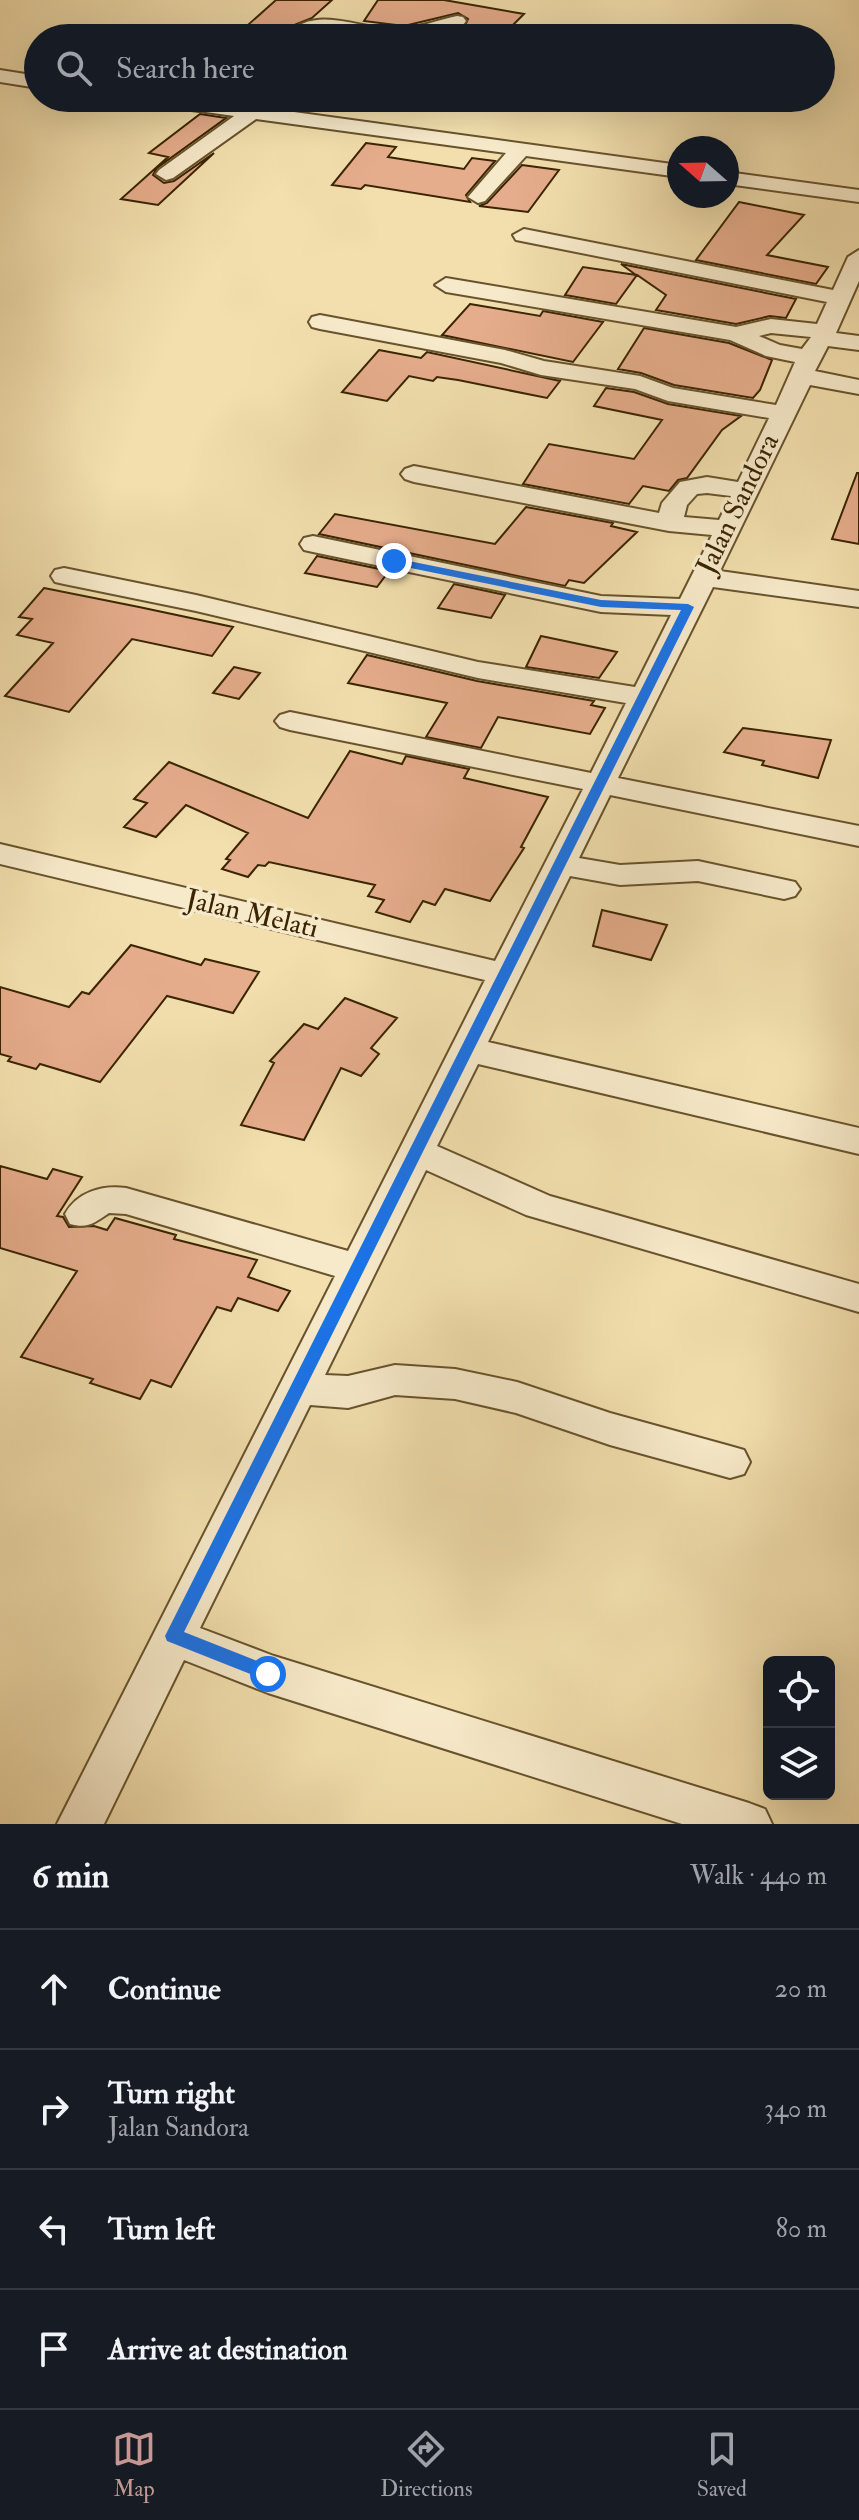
<!DOCTYPE html>
<html lang="en">
<head>
<meta charset="utf-8">
<style>
	body { margin:0; font-family:"IM FELL Double Pica",serif; background:#242831; color:#f1f3f6 }
	.controls { position:absolute; right:24px; bottom:24px; display:grid; overflow:hidden; border-radius:12px; box-shadow:0 8px 32px #0002 }
	.controls button { width:72px; height:72px; display:grid; place-items:center; padding:0; border:0; border-bottom:2px solid #363941; background:#171b24; color:#f1f3f6; font:40px sans-serif }
	.compass { position:absolute; left:667px; top:136px; width:72px; height:72px; border-radius:50%; background:#171b24; box-shadow:0 8px 32px #0002; rotate:290deg }
	.stop { position:absolute; width:24px; height:24px; margin:-18px; border:6px solid #1a73e8; border-radius:50%; background:#fff }
	.stop.end { background:#1a73e8; border-color:#fff; box-shadow:0 2px 8px #0008 }
	.list { margin:0; padding:0; list-style:none }
	h2 { display:flex; justify-content:space-between; align-items:center; height:104px; margin:0; padding:0 32px; font-size:34px }
	h2 small { font-size:26px; font-weight:400; color:#9ea1a6 }
	.list li { display:grid; grid-template-columns:52px 1fr auto; gap:24px; align-items:center; box-sizing:border-box; height:120px; padding:0 32px; border-top:2px solid #363941 }
	.list b { display:block; font-size:30px; white-space:nowrap }
	.list p { margin:0; font-size:26px; white-space:nowrap; color:#9ea1a6 }
	.list em { font-size:26px; font-style:normal; color:#9ea1a6 }
	.icon { flex:none; width:44px; height:44px; fill:none; stroke:currentColor; stroke-width:2; stroke-linecap:round; stroke-linejoin:round }
	.map { position:relative; flex:none; width:859px; height:1824px; overflow:hidden }
	.search { position:absolute; background:#171b24; box-shadow:0 8px 32px #0002; left:24px; right:24px; top:24px; height:88px; display:flex; align-items:center; gap:20px; box-sizing:border-box; padding:0 28px; border-radius:44px; color:#9ea1a6; font-size:30px }
	.sheet { height:584px; background:#171b24 }
	nav { display:flex; justify-content:space-around; align-items:center; box-sizing:border-box; height:112px; border-top:2px solid #363941; background:#171b24; font-size:22px; color:#9ea1a6 }
	nav a { display:grid; justify-items:center; gap:4px }
	nav .on { color:#c59692 }
	.map>svg:first-child { display:block }
	.building { fill:#e6ad8c; stroke:#3a2402; stroke-width:2 }
	.lines { fill:none; stroke-linecap:round; stroke-linejoin:round }
	.street-casing { stroke:#68532d; stroke-width:4 }
	.street { fill:#f7eaca; fill-rule:evenodd }
	.route { fill:#1a73e8 }
	.labels { text-anchor:middle; dominant-baseline:central; stroke-width:7; stroke-linejoin:round; paint-order:stroke }
	.street-label { font-size:28px; fill:#3a2402; stroke:#f7eaca }
</style>
</head>
<body>
<div class="map">
<svg width="859" height="1824" viewBox="0 0 859 1824">
	<rect width="100%" height="100%" fill="#f2dfad"/>
	<filter id="stains"><feTurbulence type="fractalNoise" baseFrequency=".0025" numOctaves="4"/><feColorMatrix values="0 0 0 0 .2 0 0 0 0 .09 0 0 0 0 .02 0 0 0 .5 -.17"/></filter>
	<radialGradient id="worn" r=".72"><stop offset=".6" stop-color="#630" stop-opacity="0"/><stop offset="1" stop-color="#630" stop-opacity=".3"/></radialGradient>
	<path class="building" d="M276,0h56l-20,18 -18,7 -13,13 -41,-6z
		M378,0h66l80,14 -24,24h-72l36,-10 4,-9 -10,-6 -54,13 -40,-5z
		M200,114l26,4 -69,50 -4,7 11,8 10,-2 40,-28 -56,52 -37,-6 47,-42 -19,-4z
		M366,143l30,4 -8,10 76,12 8,-11 23,3 -29,34 4,7 -105,-17 -4,4 -29,-4z
		M522,165l37,5 -31,42 -49,-6 8,-3z
		M739,202l65,13 -37,40 61,12 -12,17 -120,-24z
		M621,264l175,35 -10,19 -16,-2 -34,8 -80,-14 10,-15 -29,-20 -21,29 -51,-9 18,-28 53,8z
		M470,304l70,12 3,-5 60,11 -30,40 -131,-27z
		M644,328l85,15 43,17 -12,30 -7,8 -79,-13 -33,-12 -23,-4z
		M379,350l42,8 6,-6 133,29 -13,17 -89,-18 -21,-3 -4,4 -24,-5 -22,25 -45,-9z
		M606,388l28,4 34,12 73,12 -19,14 -35,48 -9,2 -9,11 -26,-5 -14,18 -106,-20 26,-40 85,15 28,-39 -68,-14z
		M857,473h2v71l-27,-5z
		M526,507l87,16 -2,3 26,6 -53,51 -15,-3 -4,6 -246,-52 16,-20 160,30z
		M317,556l72,15 -12,16 -72,-14z
		M454,584l51,11 -14,23 -53,-10z
		M44,588l95,19 94,20 -21,29 -80,-17 -63,73 -64,-16 48,-53 -36,-8 15,-16 -13,-2z
		M541,636l76,16 -18,26 -73,-11z
		M367,655l110,26 117,20 -3,4 14,3 -15,26 -92,-17 -17,31 -55,-11 21,-34 -99,-20z
		M234,667l26,6 -21,26 -26,-6z
		M743,728l88,12 -13,38 -56,-13 2,-4 -40,-9z
		M350,751l52,13 4,-8 63,13 -5,9 84,19 -27,50 3,1 -34,53 -45,-12 -10,16 -12,-4 -13,21 -34,-10 8,-12 -16,-4 7,-11 -106,-23 -4,4 -7,-1 -10,12 -26,-8 8,-9 -4,-1 22,-26 -62,-28 -30,32 -32,-10 23,-24 -13,-4 35,-37 139,56z
		M602,910l65,15 -16,35 -58,-14z
		M131,945l70,20 4,-6 54,13 -26,41 -66,-17 -67,86 -60,-18 -4,5 -28,-8 3,-4 -11,-3v-67l69,20 13,-15 7,2z
		M345,998l52,20 -26,30 8,6 -18,22 -20,-8 -37,72 -63,-15 33,-62 -4,-2 34,-37 14,5z
		M0,1166l47,13 6,-10 29,8 -25,39 6,1 6,10 25,-1 13,4 8,-12 61,17 -2,4 83,21 -9,17 42,14 -12,20 -40,-13 -7,13 -14,-4 -46,80 -20,-7 -11,19 -50,-16 3,-4 -72,-22 56,-86 -77,-23z"/>
	<g class="lines">
		<g class="street-casing">
			<path id="street" d="M457,16l6,1 3,4 -3,4 -49,13h-40l-45,-8 -10,1 -14,7h-21c29,-36 75,-8 112,-9 21,0 41,-9 61,-13z
				M0,70l38,6v12l-38,-6z
				M139,98h53l487,67v12l-153,-21 -41,45 -7,2 -10,-6 38,-44 -250,-34 -83,59 -7,2 -10,-6 3,-4 75,-54 -85,-12z
				M727,172l132,18v12l-132,-18z
				M524,229l309,61 15,-33 11,-7v31l-23,52 23,3v14l-31,-4 -13,25 44,9v14l-49,-9 -90,186 139,20v16l-146,-20 -95,191 241,48v20l-249,-51 -31,63 41,7 78,-4 97,21 5,7 -5,7 -11,3 -86,-18 -78,4 -50,-9 -82,166 371,86v26l-381,-90 -41,82 113,50 309,88v28l-333,-97 -100,-45 -101,205 23,1 47,-11 60,4 62,13 93,31 120,33 14,4 6,12 -6,12 -14,4 -120,-33 -94,-32 -61,-14 -60,-4 -47,13 -38,-3 -110,223 74,28 475,147 16,6 7,15h-90l-414,-131 -84,-33 -80,164h-47l278,-548 -209,-62 -17,-1c-15,10 -21,16 -39,11l-5,-10c12,-22 37,-29 61,-26l222,63 137,-271 -485,-116v-20l495,117 88,-172 -293,-59 -10,-3 -5,-6 5,-6 10,-3 301,61 35,-70 -148,-25 -282,-67 -132,-27 -9,-2 -4,-6 4,-6 9,-2 132,27 282,67 157,25 36,-72 -70,-3 -288,-60 -9,-2 -4,-6 4,-6 9,-2 288,60 79,3 32,-64 -43,-4 -255,-49 -9,-3 -4,-5 4,-5 9,-3 245,47 3,-10 18,-21 27,-5 31,5 31,-64 -101,-17 -33,-12 -94,-14 -40,-12 -181,-34 -8,-2 -3,-5 3,-5 8,-2 185,35 39,11 96,15 33,12 103,17 19,-43 -29,-6 -36,-16 -284,-48 -11,-7 11,-7 290,49 35,-8 46,5 10,-22 -311,-62 -3,-5zM771,333l40,4 -9,12 -22,-4 -21,-9zM707,493l24,3 -12,24 -35,-3 3,-12 10,-11z"/>
		</g>
		<use href="#street" class="street"/>
	</g>
	<path class="route" d="M394,558l207,42 87,4 6,3 -510,1025 91,36 2,6 -2,5 -7,2 -101,-40 -2,-5 516,-1026 -80,-3 -210,-43v-5z"/>
	<g class="labels">
		<g class="street-label">
			<text transform="translate(738 504) rotate(-64)">Jalan Sandora</text>
			<text transform="translate(252 914) rotate(13)">Jalan Melati</text>
		</g>
	</g>
	<rect width="100%" height="100%" filter="url(#stains)"/>
	<rect width="100%" height="100%" fill="url(#worn)"/>
</svg>
<div class="controls">
<button><svg class="icon" aria-label="locate" viewBox="0 0 24 24"><circle cx="12" cy="12" r="6"/><path d="M12 2v4M12 18v4M2 12h4M18 12h4"/></svg></button>
<button><svg class="icon" aria-label="layers" viewBox="0 0 24 24"><path d="M12 4l9 5-9 5-9-5zM3 14l9 5 9-5"/></svg></button>
</div>
<svg class="compass" viewBox="-18 -18 36 36"><path d="M0-13l5 13h-10z" fill="#e53935"/><path d="M0 13l5-13h-10z" fill="#9ea1a6"/></svg>
<div class="stop" style="left:268px;top:1674px"></div>
<div class="stop end" style="left:394px;top:561px"></div>
<div class="search"><svg class="icon" aria-label="search" viewBox="0 0 24 24"><circle cx="10" cy="10" r="6"/><path d="M15 15l6 6"/></svg>Search here</div>
</div>
<section class="sheet">
<h2>6 min<small>Walk · 440 m</small></h2>
<ul class="list">
<li><svg class="icon" aria-label="ahead" viewBox="0 0 24 24"><path d="M12 20V5M6 11l6-6 6 6"/></svg><div><b>Continue</b></div><em>20 m</em></li>
<li><svg class="icon" aria-label="right" viewBox="0 0 24 24"><path d="M7 20v-9h11M14 6l5 5-5 5"/></svg><div><b>Turn right</b><p>Jalan Sandora</p></div><em>340 m</em></li>
<li><svg class="icon" aria-label="left" viewBox="0 0 24 24"><path d="M17 20v-9H6M10 6l-5 5 5 5"/></svg><div><b>Turn left</b></div><em>80 m</em></li>
<li><svg class="icon" aria-label="arrive" viewBox="0 0 24 24"><path d="M6 21V4h12l-3 4 3 4H6"/></svg><div><b>Arrive at destination</b></div></li>
</ul>
</section>
<nav>
<a class="on"><svg class="icon" aria-label="map" viewBox="0 0 24 24"><path d="M3 6l6-2 6 2 6-2v14l-6 2-6-2-6 2zM9 4v14M15 6v14"/></svg>Map</a>
<a><svg class="icon" aria-label="directions" viewBox="0 0 24 24"><path d="M12 3l9 9-9 9-9-9zM9 14v-3h6M13 9l2 2-2 2"/></svg>Directions</a>
<a><svg class="icon" aria-label="saved" viewBox="0 0 24 24"><path d="M7 4h10v16l-5-4-5 4z"/></svg>Saved</a>
</nav>
</body>
</html>
